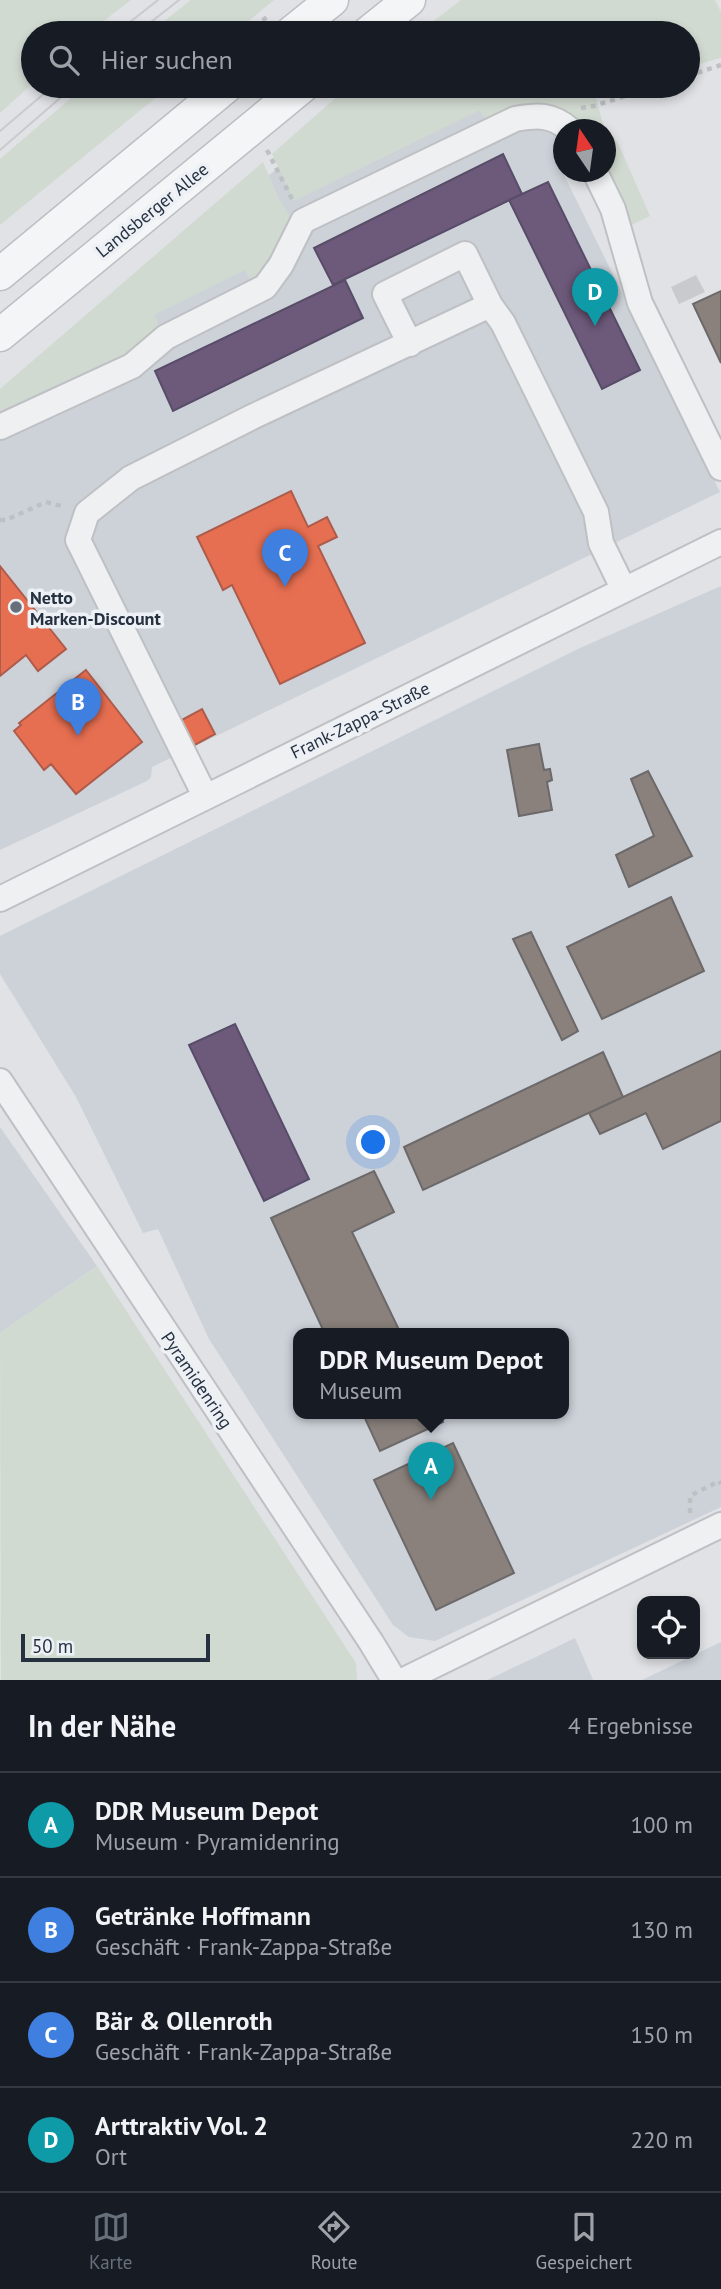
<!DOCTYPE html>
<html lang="de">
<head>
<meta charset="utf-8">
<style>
	body { margin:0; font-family:"PT Sans",sans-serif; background:#242831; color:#f1f3f6 }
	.controls { position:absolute; right:21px; bottom:21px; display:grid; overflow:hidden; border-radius:14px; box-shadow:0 4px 10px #0003 }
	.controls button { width:63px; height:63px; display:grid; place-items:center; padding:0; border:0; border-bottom:2px solid #363941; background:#171b24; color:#f1f3f6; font:35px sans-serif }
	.compass { position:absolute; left:553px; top:119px; width:63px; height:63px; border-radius:50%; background:#171b24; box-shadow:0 4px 10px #0003; rotate:347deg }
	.scale { position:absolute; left:21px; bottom:18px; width:189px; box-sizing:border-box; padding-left:7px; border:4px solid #263140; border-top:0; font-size:19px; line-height:24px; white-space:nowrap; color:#263140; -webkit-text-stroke:5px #edf1f6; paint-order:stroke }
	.you { position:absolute; left:374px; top:1143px; width:24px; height:24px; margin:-18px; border:5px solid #fff; border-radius:50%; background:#1a73e8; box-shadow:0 0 0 10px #1a73e833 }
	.badge { display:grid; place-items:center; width:46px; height:46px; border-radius:50%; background:#676f7a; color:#fff; font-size:23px; font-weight:700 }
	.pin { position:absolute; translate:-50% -58px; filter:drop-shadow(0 2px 4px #0008) }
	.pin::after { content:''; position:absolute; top:37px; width:24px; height:21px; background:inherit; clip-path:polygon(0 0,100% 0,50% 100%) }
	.popup { position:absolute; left:293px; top:1328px; width:276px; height:91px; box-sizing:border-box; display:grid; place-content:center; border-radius:14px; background:#171b24; filter:drop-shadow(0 2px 5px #0005); font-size:23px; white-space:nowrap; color:#9ea1a6 }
	.popup b { font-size:26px; color:#f1f3f6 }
	.popup::after { content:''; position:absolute; left:50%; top:100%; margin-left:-14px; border:14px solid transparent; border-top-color:#171b24 }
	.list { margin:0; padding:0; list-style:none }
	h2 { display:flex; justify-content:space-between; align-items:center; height:91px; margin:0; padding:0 28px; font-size:30px }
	h2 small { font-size:23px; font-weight:400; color:#9ea1a6 }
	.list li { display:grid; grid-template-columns:46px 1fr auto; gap:21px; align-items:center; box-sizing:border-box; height:105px; padding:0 28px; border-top:2px solid #363941 }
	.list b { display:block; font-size:26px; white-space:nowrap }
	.list p { margin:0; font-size:23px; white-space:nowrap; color:#9ea1a6 }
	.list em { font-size:23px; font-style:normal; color:#9ea1a6 }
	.icon { flex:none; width:38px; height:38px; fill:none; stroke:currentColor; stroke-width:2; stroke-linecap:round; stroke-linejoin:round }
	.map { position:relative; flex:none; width:721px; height:1680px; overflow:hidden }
	.search { position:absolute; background:#171b24; box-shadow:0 4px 10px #0003; left:21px; right:21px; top:21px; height:77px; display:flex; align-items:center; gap:18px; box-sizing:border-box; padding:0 24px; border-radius:38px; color:#9ea1a6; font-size:26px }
	.sheet { height:511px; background:#171b24 }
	nav { display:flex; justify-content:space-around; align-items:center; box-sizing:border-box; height:98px; border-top:2px solid #363941; background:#171b24; font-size:19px; color:#9ea1a6 }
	nav a { display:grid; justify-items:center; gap:4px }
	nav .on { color:#676f7a }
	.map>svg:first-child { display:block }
	.built { fill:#cdd2d9; fill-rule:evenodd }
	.green { fill:#d1dad0 }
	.shops { fill:#e76f51; stroke:#ad5c4c; stroke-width:2 }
	.offices { fill:#6d597a; stroke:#584d69; stroke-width:2 }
	.industry { fill:#8a817c; stroke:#6c696a; stroke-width:2 }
	.building { fill:#c8cacd }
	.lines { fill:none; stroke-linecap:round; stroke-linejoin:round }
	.minor-casing { stroke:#bec0c3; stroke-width:28 }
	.major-casing { stroke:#bcbfc3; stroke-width:35 }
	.path { stroke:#bec1c4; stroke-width:4.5; stroke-dasharray:5 5; stroke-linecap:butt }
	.minor { stroke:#eff0f2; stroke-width:24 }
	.major { stroke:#f4f5f6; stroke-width:32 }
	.tram { stroke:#c8cacd; stroke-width:2 }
	.poi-dot { fill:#676f7a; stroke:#edf1f6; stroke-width:2.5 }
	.labels { text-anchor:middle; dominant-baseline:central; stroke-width:7; stroke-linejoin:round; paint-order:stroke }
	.street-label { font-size:18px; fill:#263140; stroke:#edf1f6 }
	.poi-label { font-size:18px; font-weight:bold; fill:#263140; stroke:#edf1f6; text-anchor:start }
</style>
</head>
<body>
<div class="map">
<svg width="721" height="1680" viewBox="0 0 721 1680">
	<rect width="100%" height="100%" fill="#e0e2e5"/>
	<path class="built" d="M380,86h153l30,62 1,24h6l-6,3 156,317 -568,275 -1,10 -4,4 -147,69v-453l187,-156z
		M721,586v921l-286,134 -26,-4 -16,-12 -184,-286 -51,-110 -15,4 -67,-136 -76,-123v-38l580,-288zM298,1334h266v80h-266z
		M0,1127l97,139 -97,67z
		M575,1638l18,42h-106l51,-24z
		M721,1642v38h-79z"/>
	<path class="green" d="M0,0h131l-43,33h-55v50l-33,30z
		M191,0h83l-40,33h-85z
		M461,0h254l6,12v46l-33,9v-34h-270z
		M85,86h85l-170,139v-66z
		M349,86h262l-17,4 9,34 15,19 32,73 -23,11 -21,-55v-42l-118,-5 -8,-15 -186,91 -22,-47z
		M263,162l16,37 16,25 -41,62 -9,-16 -91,45 8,17 -47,37 -5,-9 -110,51v-22z
		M97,1266l259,397 1,17h-356l-1,-347z"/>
	<path class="shops" d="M291,491l17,36 19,-10 10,20 -19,9 47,97 -85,41 -48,-99 -9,5 -26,-53z
		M0,566l66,83 -28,22 -12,-16 -26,21z
		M86,670l56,72 -66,52 -25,-30 -7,6 -30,-39 7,-6 -2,-2z
		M202,709l13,25 -22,12 -13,-25z"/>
	<path class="offices" d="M503,154l19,40 -189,91 -19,-37z
		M548,182l92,188 -38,19 -93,-189z
		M345,280l18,38 -190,93 -18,-40z
		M235,1024l74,155 -45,22 -75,-156z"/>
	<path class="industry" d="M721,291v72l-28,-59z
		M539,744l5,26 6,-1 2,11 -5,2 5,28 -33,6 -12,-66z
		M648,771l44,85 -63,31 -13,-32 38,-19 -23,-57z
		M671,897l33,74 -102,48 -35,-72z
		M531,932l47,99 -16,9 -49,-101z
		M721,1051v70l-58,28 -17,-36 -46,21 -11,-21z
		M603,1052l20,45 -200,93 -19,-43z
		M374,1171l20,41 -42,20 49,102h-76l-54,-116z
		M363,1414h76l4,8 -63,29z
		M453,1443l61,130 -78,37 -62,-130z"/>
	<path class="building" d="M696,275l9,17 -26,12 -8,-17z"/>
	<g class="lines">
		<g class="minor-casing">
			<path id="minor" d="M595,172l18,37 27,94 81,165
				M410,344l-25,-50 80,-40 25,51 13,18 93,189 5,31 23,47
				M0,427l132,-61 34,-29 99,-50 16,-22 22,-44 212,-102c23,-4 37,-5 55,11
				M205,796l-127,-256 9,-27 44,-35 121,-61 238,-112
				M0,899l721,-357
				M0,1081l371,561 23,38
				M404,1680l317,-155"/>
		</g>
		<g class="major-casing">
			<path id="major" d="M291,33l41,-33
				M368,33l41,-33
				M0,274l227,-188
				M0,335l303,-249"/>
		</g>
		<path class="path" d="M247,33l21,-17
			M688,76l33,-11
			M581,108l13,-2 63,-20
			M267,150l26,51
			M0,520h6l40,-18 19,5
			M690,1513v-17l29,-15 2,3"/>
		<use href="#minor" class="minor"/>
		<use href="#major" class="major"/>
		<path class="tram" d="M116,33l42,-33
			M137,33l42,-33
			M0,131l53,-45
			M0,150l74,-64"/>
	</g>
	<circle class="poi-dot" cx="16" cy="607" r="7"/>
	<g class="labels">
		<g class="street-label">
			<text transform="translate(152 210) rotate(-39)">Landsberger Allee</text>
			<text transform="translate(360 720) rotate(-26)">Frank-Zappa-Straße</text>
			<text transform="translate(197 1380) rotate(56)">Pyramidenring</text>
		</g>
		<g class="poi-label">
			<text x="30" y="597">Netto<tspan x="30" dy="21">Marken-Discount</tspan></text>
		</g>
	</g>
</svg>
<div class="controls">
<button><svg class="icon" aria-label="locate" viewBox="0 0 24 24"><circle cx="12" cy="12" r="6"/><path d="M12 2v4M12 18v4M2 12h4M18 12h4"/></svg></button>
</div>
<svg class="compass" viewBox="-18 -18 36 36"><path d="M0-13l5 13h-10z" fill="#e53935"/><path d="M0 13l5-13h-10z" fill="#9ea1a6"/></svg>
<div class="scale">50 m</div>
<div class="you"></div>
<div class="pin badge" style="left:431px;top:1500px;background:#0f9aa8">A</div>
<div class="popup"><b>DDR Museum Depot</b>Museum</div>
<div class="pin badge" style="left:78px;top:736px;background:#3f7fe0">B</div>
<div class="pin badge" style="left:285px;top:587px;background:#3f7fe0">C</div>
<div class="pin badge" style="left:595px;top:326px;background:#0f9aa8">D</div>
<div class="search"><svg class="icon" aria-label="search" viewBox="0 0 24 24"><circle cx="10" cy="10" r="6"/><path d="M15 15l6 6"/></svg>Hier suchen</div>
</div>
<section class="sheet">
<h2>In der Nähe<small>4 Ergebnisse</small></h2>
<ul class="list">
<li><span class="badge" style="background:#0f9aa8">A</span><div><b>DDR Museum Depot</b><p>Museum · Pyramidenring</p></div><em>100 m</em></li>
<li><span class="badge" style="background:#3f7fe0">B</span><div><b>Getränke Hoffmann</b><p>Geschäft · Frank-Zappa-Straße</p></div><em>130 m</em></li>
<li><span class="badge" style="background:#3f7fe0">C</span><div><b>Bär &amp; Ollenroth</b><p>Geschäft · Frank-Zappa-Straße</p></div><em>150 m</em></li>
<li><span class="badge" style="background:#0f9aa8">D</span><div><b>Arttraktiv Vol. 2</b><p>Ort</p></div><em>220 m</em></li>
</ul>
</section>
<nav>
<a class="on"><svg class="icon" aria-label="map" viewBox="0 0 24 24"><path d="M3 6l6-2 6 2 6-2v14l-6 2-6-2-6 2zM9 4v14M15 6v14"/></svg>Karte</a>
<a><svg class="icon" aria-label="directions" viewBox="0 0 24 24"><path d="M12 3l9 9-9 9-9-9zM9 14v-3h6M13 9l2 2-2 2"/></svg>Route</a>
<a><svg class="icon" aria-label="saved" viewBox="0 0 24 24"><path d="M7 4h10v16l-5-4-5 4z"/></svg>Gespeichert</a>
</nav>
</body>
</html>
